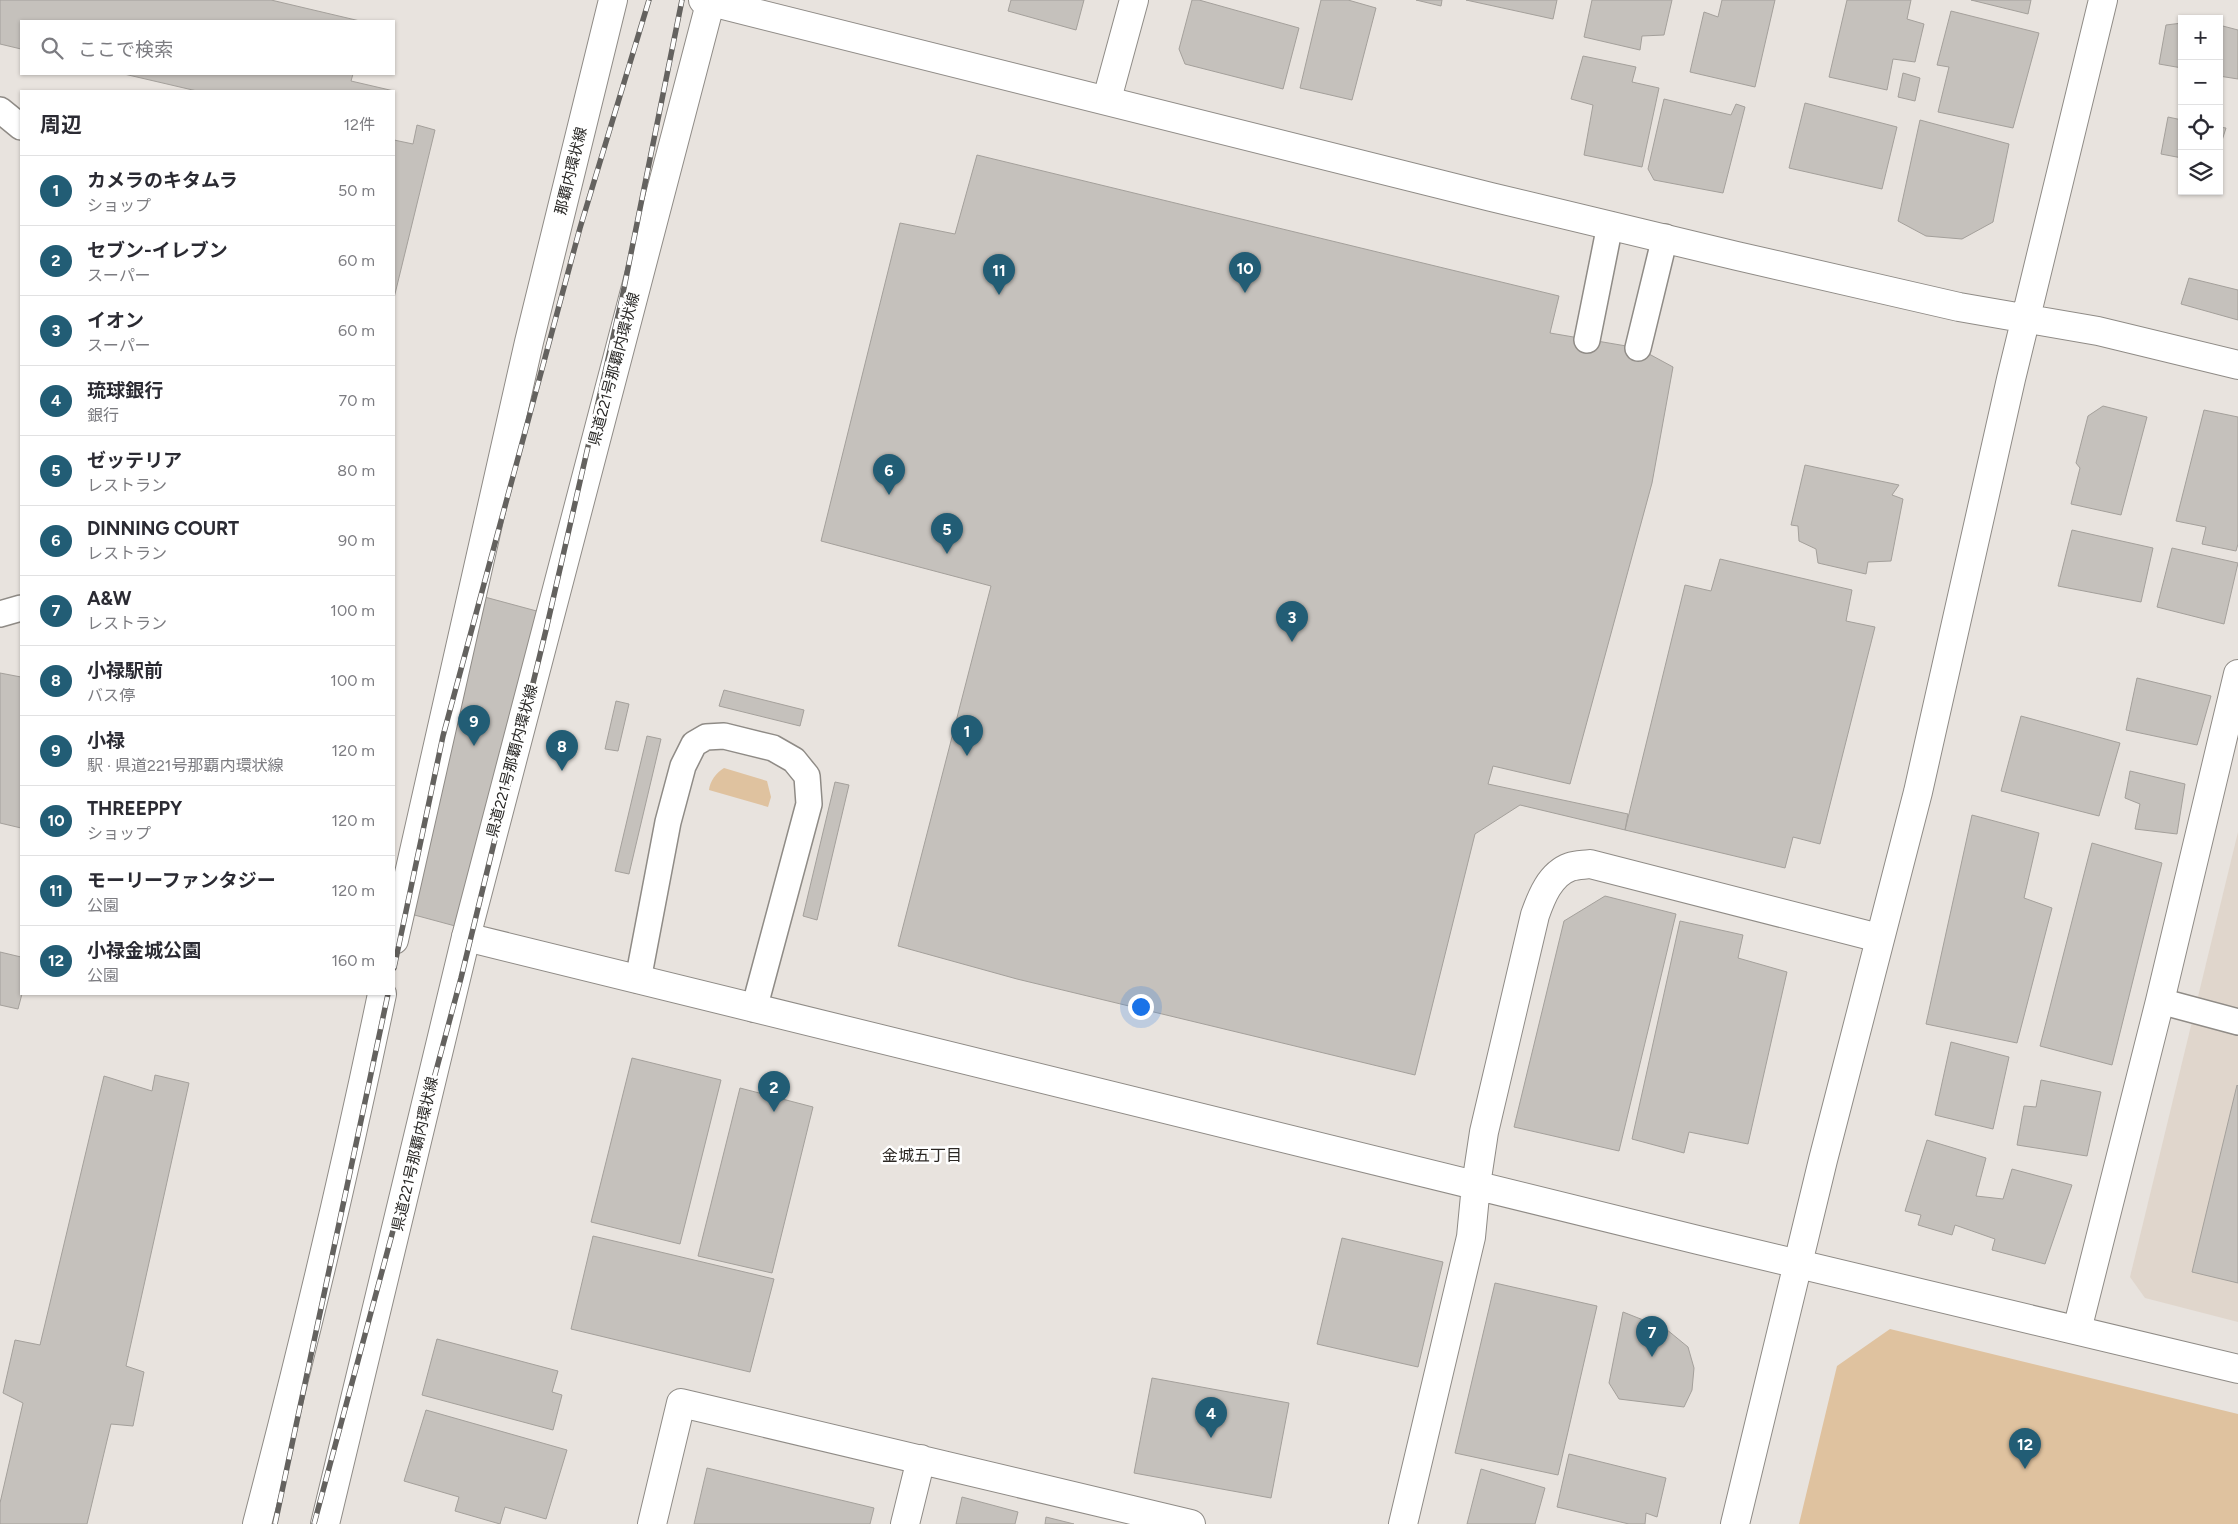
<!DOCTYPE html>
<html lang="ja">
<head>
<meta charset="utf-8">
<style>
	body { margin:0; font-family:Figtree,"Noto Sans JP",sans-serif; background:#f2f2f3; color:#2b2b33 }
	.controls { position:absolute; right:15px; top:15px; display:grid; overflow:hidden; border-radius:0px; box-shadow:0 1px 4px #0004 }
	.controls button { width:45px; height:45px; display:grid; place-items:center; padding:0; border:0; border-bottom:1px solid #e1e1e2; background:#fff; color:#2b2b33; font:25px sans-serif }
	.you { position:absolute; left:1140px; top:1006px; width:18px; height:18px; margin:-12px; border:4px solid #fff; border-radius:50%; background:#1a73e8; box-shadow:0 0 0 8px #1a73e833 }
	.badge { display:grid; place-items:center; width:32px; height:32px; border-radius:50%; background:#225d75; color:#fff; font-size:16px; font-weight:700 }
	.pin { position:absolute; translate:-50% -41px; filter:drop-shadow(0 1px 2px #0008) }
	.pin::after { content:''; position:absolute; top:26px; width:18px; height:15px; background:inherit; clip-path:polygon(0 0,100% 0,50% 100%) }
	.list { margin:0; padding:0; list-style:none }
	h2 { display:flex; justify-content:space-between; align-items:center; height:65px; margin:0; padding:0 20px; font-size:21px }
	h2 small { font-size:16px; font-weight:400; color:#7c7c81 }
	.list li { display:grid; grid-template-columns:32px 1fr auto; gap:15px; align-items:center; box-sizing:border-box; height:70px; padding:0 20px; border-top:1px solid #e1e1e2 }
	.list b { display:block; font-size:19px; white-space:nowrap }
	.list p { margin:0; font-size:16px; white-space:nowrap; color:#7c7c81 }
	.list em { font-size:16px; font-style:normal; color:#7c7c81 }
	.icon { flex:none; width:28px; height:28px; fill:none; stroke:currentColor; stroke-width:2; stroke-linecap:round; stroke-linejoin:round }
	.map { position:relative; flex:none; width:2238px; height:1524px; overflow:hidden }
	.search { position:absolute; background:#fff; box-shadow:0 1px 4px #0004; left:20px; top:20px; width:375px; height:55px; display:flex; align-items:center; gap:12px; box-sizing:border-box; padding:0 18px; border-radius:0px; color:#7c7c81; font-size:19px }
	.panel { position:absolute; background:#fff; box-shadow:0 1px 4px #0004; left:20px; top:90px; width:375px; height:905px; border-radius:0px }
	.map>svg:first-child { display:block }
	.built { fill:#e0d6cc }
	.green { fill:#dfc29f }
	.building { fill:#c5c1bc; stroke:#a4a09b }
	.lines { fill:none; stroke-linecap:round; stroke-linejoin:round }
	.service-casing { stroke:#8f8b86; stroke-width:28 }
	.minor-casing { stroke:#8f8b86; stroke-width:30 }
	.tertiary-casing { stroke:#8f8b86; stroke-width:30 }
	.secondary-casing { stroke:#8f8b86; stroke-width:30 }
	.service { stroke:#fff; stroke-width:25 }
	.minor { stroke:#fff; stroke-width:28 }
	.tertiary { stroke:#fff; stroke-width:28 }
	.secondary { stroke:#fff; stroke-width:28 }
	.rail-casing { stroke:#64625f; stroke-width:5.5 }
	.rail { stroke:#fff; stroke-width:4; stroke-dasharray:11; stroke-linecap:butt }
	.labels { text-anchor:middle; dominant-baseline:central; stroke-width:5; stroke-linejoin:round; paint-order:stroke }
	.street-label { font-size:15px; fill:#282725; stroke:#fff }
	.neighbourhood-label { font-size:16px; fill:#2c2824; stroke:#fff }
</style>
</head>
<body>
<div class="map">
<svg width="2238" height="1524" viewBox="0 0 2238 1524">
	<rect width="100%" height="100%" fill="#e8e3de"/>
	<path class="built" d="M2238,832v490l-93,-24 -15,-21z"/>
	<path class="green" d="M724,768l43,13 4,16 -3,10 -59,-17c1,-9 7,-17 15,-22z
		M1890,1329l348,85v110h-439l38,-158z"/>
	<path class="building" d="M0,0h271l89,21h-339v28l-21,-5z
		M1011,0h73l-8,30 -68,-19z
		M1192,0h7l100,28 -16,61 -98,-25 -6,-15z
		M1321,0h27l28,8 -24,92 -52,-12z
		M1416,0h26l-1,6z
		M1466,0h91l-4,19z
		M1592,0h80l-8,35 -22,1 -2,14 -56,-13z
		M1722,0h53l-20,87 -65,-15 14,-60 14,5z
		M1847,0h64l-4,19 17,5 -9,38 -22,-3 -6,31 -58,-13z
		M1971,0h60l-3,14z
		M1951,11l88,22 -26,95 -75,-16 11,-45 -12,-2z
		M2182,23v45l-23,-4 7,-39z
		M2219,25l19,5v49l-19,-3z
		M1583,56l53,11 -4,15 27,6 -17,79 -58,-12 9,-50 -22,-6z
		M1903,73l17,5 -5,23 -17,-4z
		M124,74h229l-2,7 43,10h-197z
		M1664,99l67,16 5,-11 9,3 -22,86 -69,-13 -6,-11z
		M1805,103l92,24 -15,62 -93,-21z
		M2168,117l14,3v38l-21,-4z
		M1920,120l89,24 -16,78 -31,17 -36,-3 -28,-15z
		M417,125l18,5 -41,168v-158l19,4z
		M2219,127l7,1 -7,22z
		M977,155l582,141 -9,37 88,15 35,19 -21,116 -82,301 -77,-18 -5,18 140,30 -3,16 -105,-25 -45,29 -60,241 -398,-96 -119,-33 93,-360 -170,-45 79,-318 55,11z
		M2189,278l49,12v30l-57,-16z
		M2103,406l44,11 -26,98 -50,-11 9,-36 -4,-5 12,-47z
		M2204,410l34,7v127l-2,7 -34,-7 4,-17 -30,-6z
		M1805,465l94,20 -7,10 11,4 -12,62 -23,1 -2,12 -48,-11 -2,-14 -17,-8 -1,-15 -7,-1z
		M2072,530l81,18 -12,54 -83,-16z
		M2172,548l66,15 -14,61 -67,-17z
		M1720,559l132,31 -6,31 29,6 -55,217 -27,-7 -8,31 -160,-38 60,-245 26,6z
		M481,596l63,17 -74,317 -63,-17z
		M0,673l21,4v151l-21,-5z
		M2137,678l74,18 -14,49 -71,-15z
		M724,690l80,20 -4,16 -81,-20z
		M616,701l13,3 -11,47 -13,-2z
		M2021,716l99,27 -21,73 -98,-25z
		M647,736l14,3 -32,135 -14,-3z
		M2130,771l55,13 -8,50 -42,-5 5,-25 -15,-6z
		M835,782l14,3 -32,135 -14,-4z
		M1972,815l67,18 -15,65 28,10 -35,135 -91,-19z
		M2092,843l70,20 -50,202 -72,-19z
		M1605,896l71,18 -57,237 -105,-24 50,-206z
		M1680,921l63,14 -5,23 49,14 -39,172 -59,-12 -5,21 -52,-14z
		M0,952l21,5 1,37 -4,15 -18,-4z
		M1951,1042l58,15 -16,72 -58,-14z
		M632,1058l89,22 -41,164 -89,-22z
		M155,1075l34,8 -63,283 18,6 -11,54 -22,-2 -24,100h-87v-21l23,-100 -20,-10 12,-53 25,5 64,-269 48,15z
		M2041,1080l60,12 -14,64 -70,-11 7,-39 12,1z
		M2237,1085l1,1v197l-46,-11z
		M740,1088l73,19 -41,166 -74,-17z
		M1927,1140l59,18 -10,38 27,3 9,-30 60,16 -27,79 -53,-14 3,-11 -40,-14 -3,10 -34,-10 3,-10 -16,-4z
		M593,1236l181,43 -24,93 -179,-43z
		M1342,1238l101,24 -25,105 -101,-23z
		M1495,1283l102,23 -39,169 -103,-22z
		M1623,1312l43,17 22,18 6,21 -2,22 -8,17 -65,-8 -10,-16z
		M437,1339l121,32 -6,21 10,3 -9,35 -131,-35z
		M1152,1378l137,25 -18,95 -137,-25z
		M426,1410l141,40 -21,69 -41,-12 -5,17 -45,-13 4,-14 -55,-16z
		M1569,1454l97,24 -9,39 -11,-4 -1,11h-16l-72,-17z
		M707,1468l167,40 -4,16h-176z
		M1481,1469l64,19 -10,36h-68z
		M962,1497l56,15 -3,12h-59z
		M1046,1517l28,7h-29z"/>
	<g class="lines">
		<g class="service-casing">
			<path id="service" d="M0,110l21,17
				M1587,340l23,-115
				M1638,348l27,-111
				M0,614l21,-6
				M638,980l30,-158 15,-56 11,-22 12,-7 18,-1 49,12 21,12 13,16 2,28 -55,205
				M2160,1001l78,21"/>
		</g>
		<g class="minor-casing">
			<path id="minor" d="M1107,99l27,-99
				M466,937l1232,303 540,129
				M2077,1330l83,-329 78,-327
				M652,1524l29,-121 510,121
				M905,1524l16,-65
				M1403,1524l68,-287 5,-52 8,-53 51,-217c6,-17 15,-41 35,-48 6,-2 13,-2 20,-3l289,74"/>
		</g>
		<g class="tertiary-casing">
			<path id="tertiary" d="M703,0l788,197 246,59 222,51 139,24 140,34
				M1735,1524l88,-364 95,-368 93,-413 92,-379"/>
		</g>
		<g class="secondary-casing">
			<path id="secondary" d="M394,940l135,-598 84,-342
				M257,1524c46,-176 88,-352 125,-530
				M325,1524l141,-587 245,-937"/>
		</g>
		<use href="#service" class="service"/>
		<use href="#minor" class="minor"/>
		<use href="#tertiary" class="tertiary"/>
		<use href="#secondary" class="secondary"/>
		<g class="rail-casing">
			<path id="rail" d="M394,968l49,-232 137,-508 69,-228
				M275,1524l113,-530
				M314,1524l147,-546 85,-348 76,-332 60,-298"/>
		</g>
		<use href="#rail" class="rail"/>
	</g>
	<g class="labels">
		<g class="street-label">
			<text transform="translate(571 171) rotate(-76)">那覇内環状線</text>
			<text transform="translate(614 369) rotate(-75)">県道221号那覇内環状線</text>
			<text transform="translate(512 761) rotate(-75)">県道221号那覇内環状線</text>
			<text transform="translate(415 1154) rotate(-77)">県道221号那覇内環状線</text>
		</g>
		<g class="neighbourhood-label">
			<text x="922" y="1155">金城五丁目</text>
		</g>
	</g>
</svg>
<div class="controls">
<button>+</button>
<button>−</button>
<button><svg class="icon" aria-label="locate" viewBox="0 0 24 24"><circle cx="12" cy="12" r="6"/><path d="M12 2v4M12 18v4M2 12h4M18 12h4"/></svg></button>
<button><svg class="icon" aria-label="layers" viewBox="0 0 24 24"><path d="M12 4l9 5-9 5-9-5zM3 14l9 5 9-5"/></svg></button>
</div>
<div class="you"></div>
<div class="pin badge" style="left:967px;top:756px">1</div>
<div class="pin badge" style="left:774px;top:1112px">2</div>
<div class="pin badge" style="left:1292px;top:642px">3</div>
<div class="pin badge" style="left:1211px;top:1438px">4</div>
<div class="pin badge" style="left:947px;top:554px">5</div>
<div class="pin badge" style="left:889px;top:495px">6</div>
<div class="pin badge" style="left:1652px;top:1357px">7</div>
<div class="pin badge" style="left:562px;top:771px">8</div>
<div class="pin badge" style="left:474px;top:746px">9</div>
<div class="pin badge" style="left:1245px;top:293px">10</div>
<div class="pin badge" style="left:999px;top:295px">11</div>
<div class="pin badge" style="left:2025px;top:1469px">12</div>
<div class="search"><svg class="icon" aria-label="search" viewBox="0 0 24 24"><circle cx="10" cy="10" r="6"/><path d="M15 15l6 6"/></svg>ここで検索</div>
<section class="panel">
<h2>周辺<small>12件</small></h2>
<ul class="list">
<li><span class="badge">1</span><div><b>カメラのキタムラ</b><p>ショップ</p></div><em>50 m</em></li>
<li><span class="badge">2</span><div><b>セブン-イレブン</b><p>スーパー</p></div><em>60 m</em></li>
<li><span class="badge">3</span><div><b>イオン</b><p>スーパー</p></div><em>60 m</em></li>
<li><span class="badge">4</span><div><b>琉球銀行</b><p>銀行</p></div><em>70 m</em></li>
<li><span class="badge">5</span><div><b>ゼッテリア</b><p>レストラン</p></div><em>80 m</em></li>
<li><span class="badge">6</span><div><b>DINNING COURT</b><p>レストラン</p></div><em>90 m</em></li>
<li><span class="badge">7</span><div><b>A&amp;W</b><p>レストラン</p></div><em>100 m</em></li>
<li><span class="badge">8</span><div><b>小禄駅前</b><p>バス停</p></div><em>100 m</em></li>
<li><span class="badge">9</span><div><b>小禄</b><p>駅 · 県道221号那覇内環状線</p></div><em>120 m</em></li>
<li><span class="badge">10</span><div><b>THREEPPY</b><p>ショップ</p></div><em>120 m</em></li>
<li><span class="badge">11</span><div><b>モーリーファンタジー</b><p>公園</p></div><em>120 m</em></li>
<li><span class="badge">12</span><div><b>小禄金城公園</b><p>公園</p></div><em>160 m</em></li>
</ul>
</section>
</div>
</body>
</html>
